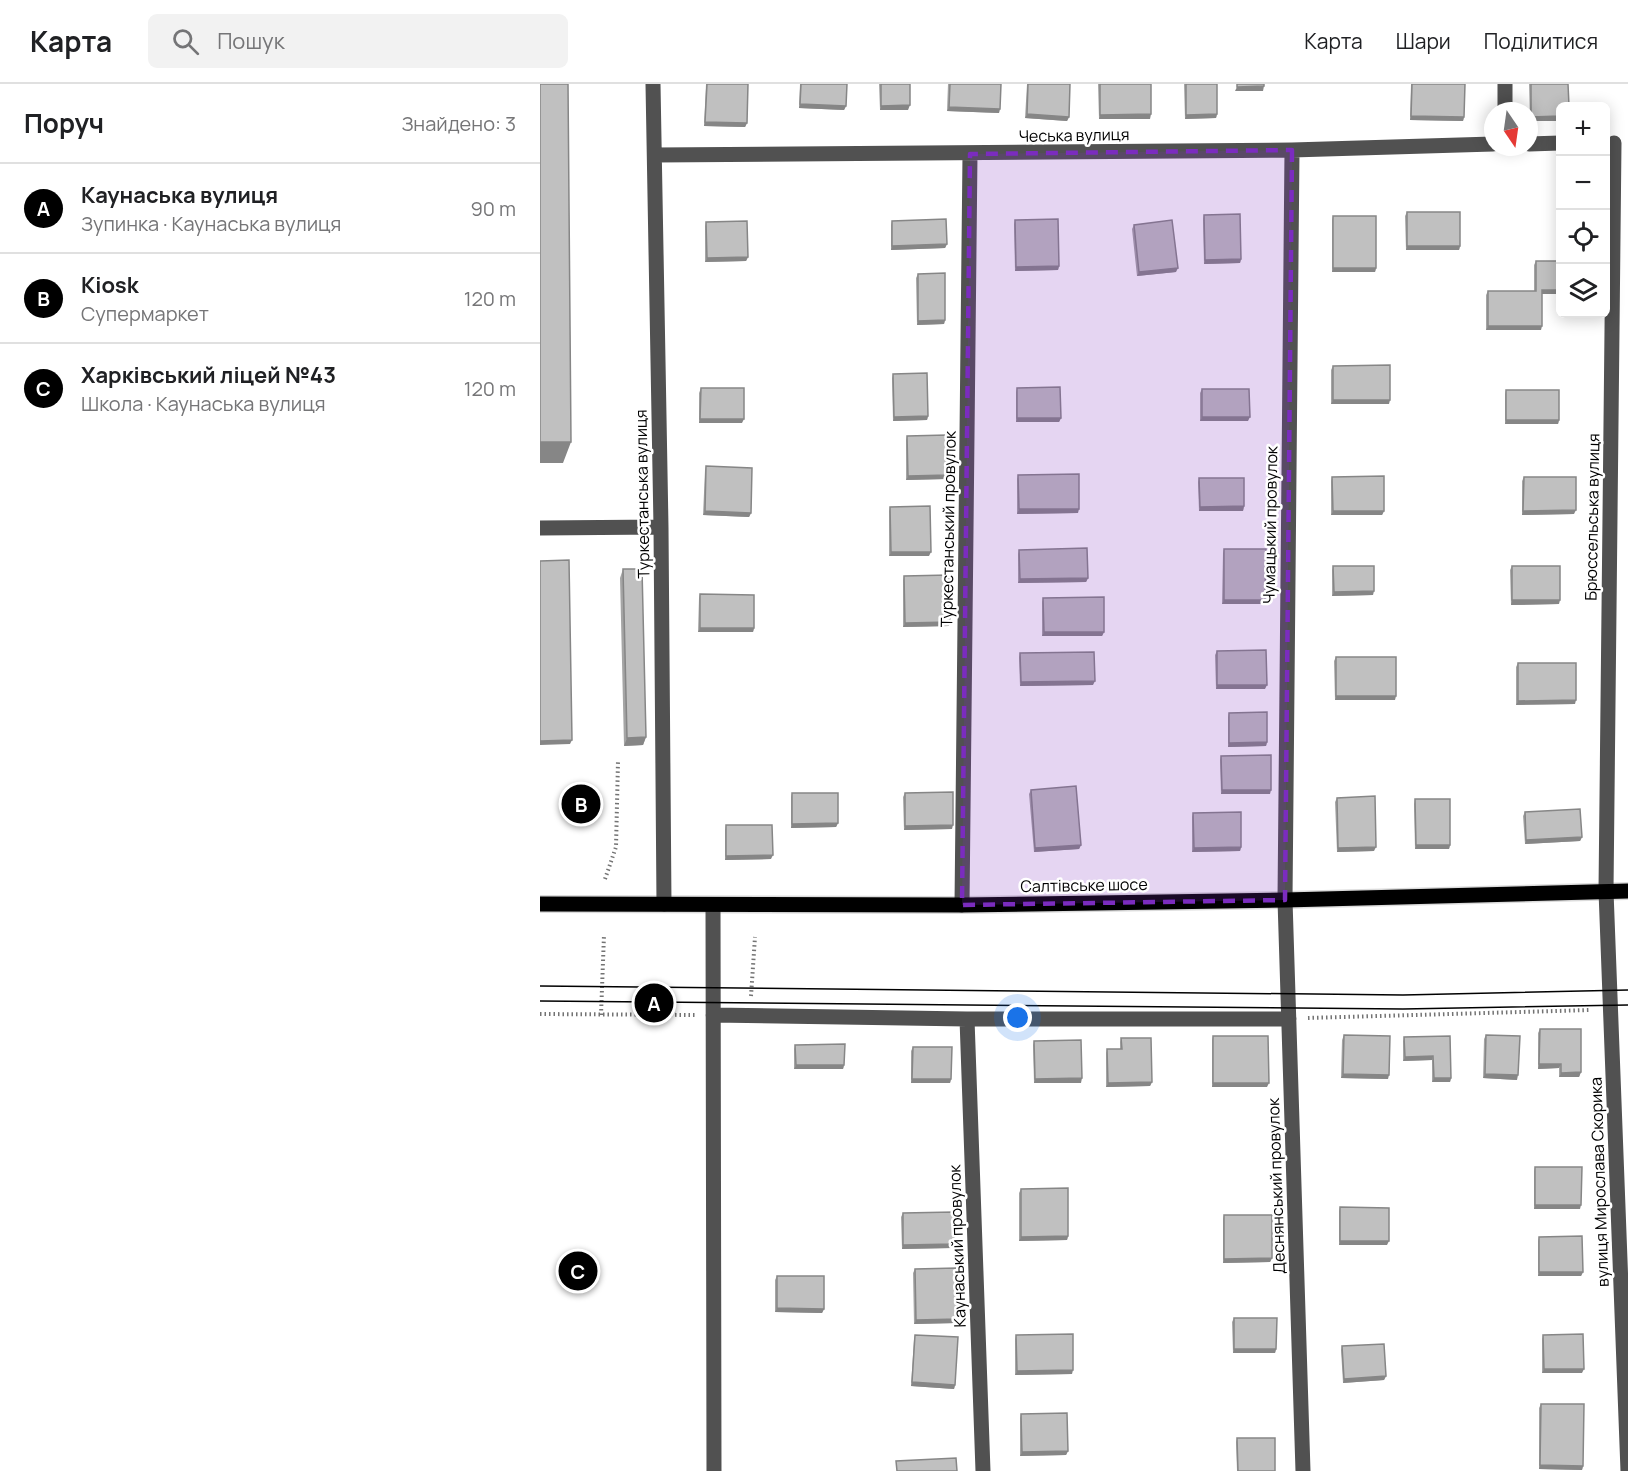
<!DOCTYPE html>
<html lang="uk">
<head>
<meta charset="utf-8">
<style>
	body { margin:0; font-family:Manrope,sans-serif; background:#f2f2f2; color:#202124 }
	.controls { position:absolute; right:18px; top:18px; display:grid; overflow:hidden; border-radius:9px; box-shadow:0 3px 15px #0003 }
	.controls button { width:54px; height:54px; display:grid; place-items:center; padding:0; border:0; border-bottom:2px solid #e0e0e0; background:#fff; color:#202124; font:30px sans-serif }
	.compass { position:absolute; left:944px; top:18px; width:54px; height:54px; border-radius:50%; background:#fff; box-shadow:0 3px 15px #0003; rotate:167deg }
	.you { position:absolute; left:478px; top:934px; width:21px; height:21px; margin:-15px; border:4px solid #fff; border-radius:50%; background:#1a73e8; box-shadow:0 0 0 9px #1a73e833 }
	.badge { display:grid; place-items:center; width:39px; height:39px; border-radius:50%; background:#000; color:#fff; font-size:20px; font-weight:700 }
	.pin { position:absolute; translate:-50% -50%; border:3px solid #fff; box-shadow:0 2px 6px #0006 }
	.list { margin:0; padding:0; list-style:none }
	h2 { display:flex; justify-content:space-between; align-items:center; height:78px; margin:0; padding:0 24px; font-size:26px }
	h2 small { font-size:20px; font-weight:400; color:#757577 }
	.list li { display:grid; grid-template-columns:39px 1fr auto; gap:18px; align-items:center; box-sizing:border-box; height:90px; padding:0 24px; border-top:2px solid #e0e0e0 }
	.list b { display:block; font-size:22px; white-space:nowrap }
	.list p { margin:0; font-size:20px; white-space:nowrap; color:#757577 }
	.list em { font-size:20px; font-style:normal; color:#757577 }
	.icon { flex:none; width:33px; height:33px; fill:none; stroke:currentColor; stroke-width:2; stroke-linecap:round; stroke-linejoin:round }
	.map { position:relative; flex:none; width:1088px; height:1387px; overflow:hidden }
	header { display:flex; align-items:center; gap:36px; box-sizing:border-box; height:84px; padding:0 30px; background:#fff; border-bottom:2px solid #e0e0e0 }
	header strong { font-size:28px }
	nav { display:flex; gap:33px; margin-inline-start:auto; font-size:21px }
	.search { width:420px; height:54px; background:#f2f2f2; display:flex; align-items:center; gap:15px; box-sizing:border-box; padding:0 21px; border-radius:9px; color:#757577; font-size:22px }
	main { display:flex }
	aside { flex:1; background:#fff }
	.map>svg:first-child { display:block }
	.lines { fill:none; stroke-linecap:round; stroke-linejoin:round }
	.major-casing { stroke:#dbdbdb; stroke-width:18 }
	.path { stroke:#737373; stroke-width:4; stroke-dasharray:1.5 3; stroke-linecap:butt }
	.minor { stroke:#515151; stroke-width:15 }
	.major { stroke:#000; stroke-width:15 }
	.tram { stroke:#000; stroke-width:1.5 }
	.wall { fill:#a5a5a5 }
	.shaded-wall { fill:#868686 }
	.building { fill:#c0c0c0; stroke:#868686; stroke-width:1.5 }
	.marked { fill:#7b2cbf; fill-opacity:0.2; stroke:#7b2cbf; stroke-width:4.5; stroke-dasharray:12 8; stroke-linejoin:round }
	.labels { text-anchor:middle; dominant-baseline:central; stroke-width:5; stroke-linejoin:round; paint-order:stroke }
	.street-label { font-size:16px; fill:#000; stroke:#fff }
</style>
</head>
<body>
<header>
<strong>Карта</strong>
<div class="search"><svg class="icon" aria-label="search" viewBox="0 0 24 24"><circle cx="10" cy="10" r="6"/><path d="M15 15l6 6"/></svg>Пошук</div>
<nav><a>Карта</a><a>Шари</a><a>Поділитися</a></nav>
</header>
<main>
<aside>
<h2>Поруч<small>Знайдено: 3</small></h2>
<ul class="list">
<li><span class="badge">A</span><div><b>Каунаська вулиця</b><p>Зупинка · Каунаська вулиця</p></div><em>90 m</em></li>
<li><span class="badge">B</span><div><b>Kiosk</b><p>Супермаркет</p></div><em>120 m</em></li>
<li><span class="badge">C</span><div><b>Харківський ліцей №43</b><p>Школа · Каунаська вулиця</p></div><em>120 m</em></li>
</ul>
</aside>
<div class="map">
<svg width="1088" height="1387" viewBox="0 0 1088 1387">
	<rect width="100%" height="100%" fill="#fff"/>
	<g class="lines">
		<g class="major-casing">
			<path id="major" d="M0,820l422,1 323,-5 343,-9"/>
		</g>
		<path class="path" d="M65,795l11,-32 2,-86
			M211,912l4,-59
			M0,930l155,1
			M61,931l3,-80
			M768,934l283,-8"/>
		<path class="minor" d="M113,0l8,443 3,377
			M965,27v-27
			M1074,59l-8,748 22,580
			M989,60l31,-1
			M752,66l-7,750 18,571
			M115,71l637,-5 201,-6
			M0,444l121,-1
			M173,821l1,566
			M422,821l8,-751
			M173,931l254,4h322
			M427,935l16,452"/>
		<use href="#major" class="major"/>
		<path class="tram" d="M0,902l863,9 225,-5
			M0,917l863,8 225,-4"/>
	</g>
	<path class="wall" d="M166,0h42l-1,39 -2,4 -41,-1z
		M260,0h47l-1,22 -2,4 -45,-2z
		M339,0h31l-2,26h-28z
		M408,0h53l-2,29 -52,-2z
		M487,0h43l-1,33 -2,4 -42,-3z
		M558,0h53l-1,35h-51z
		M644,0h33v30l-1,4 -31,1z
		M871,0h54l-1,33 -1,4 -53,-1z
		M989,0h39l-38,37z
		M867,128l53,34 -1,4h-53l-1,-34z
		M664,131l37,44 -1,4 -36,1 -1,-45z
		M793,132l43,52 -1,4h-43v-52z
		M475,136l44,46 -1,4 -43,1 -1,-47z
		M352,137l55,23 -2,4 -54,2v-25z
		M166,138l42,35 -2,4 -41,1v-36z
		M594,141l42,47 -39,4 -5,-47z
		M996,177h24v33h-18l-1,36h-55v-35l2,-4h46v-26z
		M378,190l27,46 -1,4 -27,1 -1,-47z
		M793,282l56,38h-58v-34z
		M353,290l35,42 -1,4 -34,1 -1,-43z
		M161,304l41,35h-43v-30z
		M477,304l44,30 -2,4h-43v-30z
		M662,305l46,32h-48v-28z
		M966,306l53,30 -1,4h-53v-30z
		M367,352l39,43 -40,1v-40z
		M166,382l45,47 -2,4 -46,-2 2,-45z
		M478,391l60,38 -61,1v-35z
		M792,393l52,34 -2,4h-51v-34z
		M984,393l50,37 -52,1v-34z
		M659,394l45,28 -1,5h-44l-1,-29z
		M350,423l39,49h-40v-45z
		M684,465l40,55h-42l1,-51z
		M479,466l69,28 -2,4 -68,1v-29z
		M793,482l40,29 -41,1v-26z
		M972,482l47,38 -48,1 -1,-35z
		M83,485l23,168 -3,8 -19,1 -4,-168z
		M364,492l45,50 -46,1v-47z
		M160,510l54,34 -1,4h-55l1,-34z
		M503,514l61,34 -2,4h-60v-34z
		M677,567l48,38h-49l-1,-34z
		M480,569l73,32 -73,1 -1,-29z
		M796,573l59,43h-60l-1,-39z
		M978,579l57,41 -59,1v-38z
		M689,629l38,29 -1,4 -38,1v-30z
		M681,672l49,38h-49l-1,-34z
		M491,706l50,55 -2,4 -45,3 -5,-58z
		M252,709l46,30 -2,4 -45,1v-31z
		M365,709l47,36 -48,1 -1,-33z
		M797,714l37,53 -37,1 -2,-50z
		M875,715l35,46 -1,4h-34l-1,-45z
		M985,728l57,25 -2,4 -55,3 -2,-28z
		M653,729l48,34 -1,4 -48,1v-35z
		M186,741l45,34 -46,1v-30z
		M1000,945l41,43 -2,5h-20v-9l-21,1v-36z
		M804,951l44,44 -47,-1 1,-38z
		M946,951l31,45 -34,-2 1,-39z
		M673,952l54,51h-55v-47z
		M910,952l1,42 -1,4h-18v-22l-29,1v-20l1,-4z
		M581,954l31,44 -2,4 -44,1v-34l1,-4h13v-7z
		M494,957l47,42h-47l-1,-38z
		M255,961l49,20 -1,4h-49v-20z
		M373,963l38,32 -1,4h-39v-32z
		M995,1083l45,42h-46v-38z
		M481,1105l47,47 -1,4 -48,1v-48z
		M800,1123l47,38h-48v-34z
		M363,1129l51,31 -2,4 -50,1 -1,-32z
		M684,1131l48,43 -2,4 -47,1v-44z
		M999,1153l44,35 -2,4h-43v-35z
		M375,1185l42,54 -43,1 -1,-51z
		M237,1192l47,33 -2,4 -47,-1v-32z
		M694,1234l42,31 -1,4h-42l-1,-31z
		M375,1251l40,50 -1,4 -43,-3 3,-47z
		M476,1251l56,39 -57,1v-36z
		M1003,1251l39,38h-40v-34z
		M802,1262l44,30 -2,4 -41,3 -2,-33z
		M1001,1320l42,62 -1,4 -43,-1v-61z
		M481,1330l47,37 -2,4 -46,1v-38z
		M697,1354l38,33h-38l-1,-29z"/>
	<path class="shaded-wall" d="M724,2l-1,5h-28l2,-4z
		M260,20l46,2 -2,4 -45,-2z
		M370,21l-2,5h-28l1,-4z
		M409,23l51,2 -1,4 -52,-2z
		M487,30l42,3 -2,4 -42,-3z
		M611,30l-1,5h-51l1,-4z
		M677,30l-1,4 -31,1 1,-4z
		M871,32l53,1 -1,4 -53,-1z
		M1020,32v5h-30l1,-4z
		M165,38l42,1 -2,4 -41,-1z
		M407,160l-2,4 -54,2 1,-4z
		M867,162h53l-1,4h-53z
		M208,173l-2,4 -41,1 2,-4z
		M701,175l-1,4 -36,1 1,-4z
		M519,182l-1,4 -43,1 1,-4z
		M638,184l-2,4 -39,4 2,-4z
		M793,184h43l-1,4h-43z
		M1002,206h18v4h-19z
		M405,236l-1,4 -27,1 1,-4z
		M948,242h54l-1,4h-55z
		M793,316h57l-1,4h-58z
		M388,332l-1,4 -34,1 1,-4z
		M662,333h48l-2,4h-48z
		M477,334h44l-2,4h-43z
		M160,335h44l-2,4h-43z
		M966,336h53l-1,4h-53z
		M0,358h31l-8,21h-23z
		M408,391l-2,4 -40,1 2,-4z
		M704,422l-1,5h-44l1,-4z
		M479,425h60l-1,4 -61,1z
		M1036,426l-2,4 -52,1 1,-4z
		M165,427l46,2 -2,4 -46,-2z
		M793,427h51l-2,4h-51z
		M351,468h40l-2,4h-40z
		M548,494l-2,4 -68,1 2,-4z
		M834,507l-1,4 -41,1 2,-4z
		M684,516h41l-1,4h-42z
		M972,516h48l-1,4 -48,1z
		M410,538l-1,4 -46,1 2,-4z
		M160,544h54l-1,4h-55z
		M504,548h60l-2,4h-60z
		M555,597l-2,4 -73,1 1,-4z
		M677,601h50l-2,4h-49z
		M796,612h60l-1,4h-60z
		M1036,616l-1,4 -59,1 2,-4z
		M106,653l-3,8 -19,1 3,-8z
		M32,656l-2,4 -30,1v-4z
		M727,658l-1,4 -38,1 1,-4z
		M682,706h49l-1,4h-49z
		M298,739l-2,4 -45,1 1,-4z
		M413,741l-1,4 -48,1 1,-4z
		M1042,753l-2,4 -55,3 1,-4z
		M541,761l-2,4 -45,3 1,-4z
		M876,761h34l-1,4h-34z
		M701,763l-1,4 -48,1 2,-4z
		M836,763l-2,4 -37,1 1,-4z
		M233,771l-2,4 -46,1 1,-4z
		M893,972l-1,4 -29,1 2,-4z
		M999,980h22l-2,4 -21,1z
		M256,981h48l-1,4h-49z
		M1041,988l-2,5h-20l2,-4z
		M803,990l46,1 -1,4 -47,-1z
		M945,990l33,1 -1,5 -34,-2z
		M542,994l-1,5h-47l1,-4z
		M894,994h17l-1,4h-18z
		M372,995h39l-1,4h-39z
		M612,998l-2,4 -44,1 2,-4z
		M673,999h56l-2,4h-55z
		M995,1121h46l-1,4h-46z
		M528,1152l-1,4 -48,1 2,-4z
		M800,1157h49l-2,4h-48z
		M414,1160l-2,4 -50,1 1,-4z
		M732,1174l-2,4 -47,1 1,-4z
		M999,1188h44l-2,4h-43z
		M237,1224l47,1 -2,4 -47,-1z
		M418,1235l-1,4 -43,1 2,-4z
		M694,1265h42l-1,4h-42z
		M1004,1285h40l-2,4h-40z
		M533,1286l-1,4 -57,1 2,-4z
		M846,1292l-2,4 -41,3 1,-4z
		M372,1298l43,3 -1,4 -43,-3z
		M528,1367l-2,4 -46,1 2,-4z
		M1000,1381l43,1 -1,4 -43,-1z"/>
	<path class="building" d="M0,0h28l3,358h-31z
		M167,0h41l-1,39 -42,-1z
		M261,0h46l-1,22 -46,-2z
		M341,0h29v21l-29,1z
		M410,0h51l-1,25 -51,-2z
		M488,0h42l-1,33 -42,-3z
		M560,0h51v30l-51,1z
		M646,0h31v30l-31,1z
		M697,0h27v2l-27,1z
		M872,0h53l-1,33 -53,-1z
		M991,0h37l1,22h-9v10l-29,1z
		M867,128h53v34h-53z
		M700,130l1,45 -36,1 -1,-45z
		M793,132h43v52h-43z
		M406,135l1,25 -55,2v-25z
		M518,135l1,47 -43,1 -1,-47z
		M632,136l6,48 -39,4 -5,-47z
		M207,137l1,36 -41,1 -1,-36z
		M996,177h24v29h-18v36h-54v-35h48z
		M405,189v47l-27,1v-47z
		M850,281v35h-57v-34z
		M387,289l1,43 -34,1 -1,-43z
		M520,303l1,31h-44v-30z
		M161,304h43v31h-44z
		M662,305h47l1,28h-48z
		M966,306h53v30h-53z
		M407,351l1,40 -40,1 -1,-40z
		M166,382l46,2 -1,45 -46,-2z
		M539,390v35h-60l-1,-34z
		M844,392v35h-51l-1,-34z
		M984,393h52v33l-53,1z
		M659,394h45v28l-44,1z
		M390,422l1,46h-40l-1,-45z
		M547,464l1,30 -68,1 -1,-29z
		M684,465h42l-1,51h-41z
		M29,476l3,180 -32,1v-180z
		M793,482h41v25l-40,1z
		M972,482h48v34h-48z
		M83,485h19l4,168 -19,1z
		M409,491l1,47 -45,1 -1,-47z
		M160,510l54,1v33h-54z
		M564,513v35h-60l-1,-34z
		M726,566l1,35h-50v-34z
		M554,568l1,29 -74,1 -1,-29z
		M796,573h60v39h-60z
		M978,579h58v37l-58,1z
		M727,628v30l-38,1v-30z
		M731,671v35h-49l-1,-34z
		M536,702l5,59 -46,3 -4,-58z
		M413,708v33l-48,1v-33z
		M252,709h46v30l-46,1z
		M835,712l1,51 -38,1 -1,-50z
		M875,715h35v46h-34z
		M1040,725l2,28 -56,3 -1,-28z
		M701,728v35l-47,1 -1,-35z
		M186,741h46l1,30 -47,1z
		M1000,945h41v43l-20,1v-9h-22z
		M804,951l46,1 -1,39 -46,-1z
		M946,951l34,1 -2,39 -33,-1z
		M673,952h55l1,47h-56z
		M910,952l1,42h-17l-1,-22 -28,1 -1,-20z
		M581,954h30l1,44 -44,1 -1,-34h15z
		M541,956l1,38 -47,1 -1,-38z
		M305,960l-1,21h-48l-1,-20z
		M373,963h39l-1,32h-39z
		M995,1083h47l-1,38h-46z
		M528,1104v48l-47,1v-48z
		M800,1123l49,1v33h-49z
		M414,1128v32l-51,1v-32z
		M684,1131h48v43l-48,1z
		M1042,1152l1,36h-44v-35z
		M417,1184l1,51 -42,1 -1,-51z
		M237,1192h47v33l-47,-1z
		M694,1234h43l-1,31h-42z
		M533,1250v36l-56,1 -1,-36z
		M1043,1250l1,35h-40l-1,-34z
		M375,1251l43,2 -3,48 -43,-3z
		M844,1260l2,32 -42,3 -2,-33z
		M1001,1320h43l-1,62 -43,-1z
		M527,1329l1,38 -46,1 -1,-38z
		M697,1354h38v33h-37z
		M416,1374l1,13h-60l-1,-10z"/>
	<path class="marked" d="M752,66l-7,750 -323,5 8,-751z"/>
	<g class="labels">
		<g class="street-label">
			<text transform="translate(534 51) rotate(-1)">Чеська вулиця</text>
			<text transform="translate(102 410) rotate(-91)">Туркестанська вулиця</text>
			<text transform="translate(1052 433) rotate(-89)">Брюссельська вулиця</text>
			<text transform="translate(730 441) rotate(-89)">Чумацький провулок</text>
			<text transform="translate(408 445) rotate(-89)">Туркестанський провулок</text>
			<text transform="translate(544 801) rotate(-1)">Салтівське шосе</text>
			<text transform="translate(1059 1098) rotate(-92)">вулиця Мирослава Скорика</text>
			<text transform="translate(736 1102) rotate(-92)">Деснянський провулок</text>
			<text transform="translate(417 1162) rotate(-92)">Каунаський провулок</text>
		</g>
	</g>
</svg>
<div class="controls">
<button>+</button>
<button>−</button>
<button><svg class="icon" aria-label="locate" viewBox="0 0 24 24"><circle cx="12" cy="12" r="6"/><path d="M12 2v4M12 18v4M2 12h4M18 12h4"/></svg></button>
<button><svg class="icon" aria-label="layers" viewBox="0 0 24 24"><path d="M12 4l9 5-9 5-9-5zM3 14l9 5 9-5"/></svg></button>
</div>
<svg class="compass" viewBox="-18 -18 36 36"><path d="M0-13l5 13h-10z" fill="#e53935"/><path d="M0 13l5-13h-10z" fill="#757577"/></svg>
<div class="you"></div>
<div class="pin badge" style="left:114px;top:919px">A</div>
<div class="pin badge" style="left:41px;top:720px">B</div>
<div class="pin badge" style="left:38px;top:1187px">C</div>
</div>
</main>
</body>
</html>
